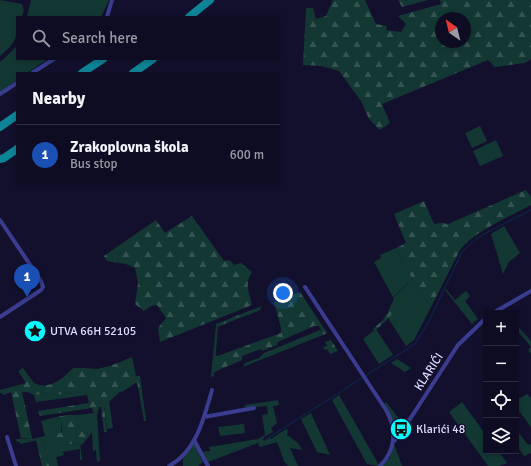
<!DOCTYPE html>
<html lang="en">
<head>
<meta charset="utf-8">
<style>
	body { margin:0; font-family:Signika,sans-serif; background:#1c1a2f; color:#f1f3f6 }
	.controls { position:absolute; right:12px; bottom:12px; display:grid; overflow:hidden; border-radius:0px; box-shadow:0 2px 6px #0003 }
	.controls button { width:36px; height:36px; display:grid; place-items:center; padding:0; border:0; border-bottom:1px solid #2e2c40; background:#0e0c22; color:#f1f3f6; font:20px sans-serif }
	.compass { position:absolute; left:435px; top:12px; width:36px; height:36px; border-radius:50%; background:#0e0c22; box-shadow:0 2px 6px #0003; rotate:325deg }
	.you { position:absolute; left:283px; top:293px; width:14px; height:14px; margin:-10px; border:3px solid #fff; border-radius:50%; background:#1a73e8; box-shadow:0 0 0 6px #1a73e833 }
	.badge { display:grid; place-items:center; width:26px; height:26px; border-radius:50%; background:#08faff; color:#fff; font-size:13px; font-weight:700 }
	.pin { position:absolute; translate:-50% -33px; filter:drop-shadow(0 1px 2px #0008) }
	.pin::after { content:''; position:absolute; top:21px; width:14px; height:12px; background:inherit; clip-path:polygon(0 0,100% 0,50% 100%) }
	.list { margin:0; padding:0; list-style:none }
	h2 { display:flex; justify-content:space-between; align-items:center; height:52px; margin:0; padding:0 16px; font-size:17px }
	h2 small { font-size:13px; font-weight:400; color:#9b9ba5 }
	.list li { display:grid; grid-template-columns:26px 1fr auto; gap:12px; align-items:center; box-sizing:border-box; height:60px; padding:0 16px; border-top:1px solid #2e2c40 }
	.list b { display:block; font-size:15px; white-space:nowrap }
	.list p { margin:0; font-size:13px; white-space:nowrap; color:#9b9ba5 }
	.list em { font-size:13px; font-style:normal; color:#9b9ba5 }
	.icon { flex:none; width:22px; height:22px; fill:none; stroke:currentColor; stroke-width:2; stroke-linecap:round; stroke-linejoin:round }
	.map { position:relative; flex:none; width:531px; height:466px; overflow:hidden }
	.search { position:absolute; background:#0e0c22; box-shadow:0 2px 6px #0003; left:16px; top:16px; width:264px; height:44px; display:flex; align-items:center; gap:10px; box-sizing:border-box; padding:0 14px; border-radius:0px; color:#9b9ba5; font-size:15px }
	.panel { position:absolute; background:#0e0c22; box-shadow:0 2px 6px #0003; left:16px; top:72px; width:264px; height:112px; border-radius:0px }
	.map>svg:first-child { display:block }
	.grass { fill:#133833 }
	.forest { fill:url(#forest-firs); fill-rule:evenodd }
	.lines { fill:none; stroke-linecap:round; stroke-linejoin:round }
	.stream { stroke:#0a2a52; stroke-width:1 }
	.taxiway { stroke:#0e8596; stroke-width:8 }
	.minor { stroke:#393c8f; stroke-width:4 }
	.labels { text-anchor:middle; dominant-baseline:central; stroke-width:3; stroke-linejoin:round; paint-order:stroke }
	.poi-label { font-size:12px; fill:#dddcff; stroke:#13102d; text-anchor:start }
	.street-label { font-size:12px; fill:#dddcff; stroke:#13102d }
</style>
</head>
<body>
<div class="map">
<svg width="531" height="466" viewBox="0 0 531 466">
	<defs>
		<pattern id="forest-firs" width="22" height="20" patternUnits="userSpaceOnUse"><rect width="22" height="20" fill="#133833"/><path d="M5 1l3.5 6h-7zM16 11l3.5 6h-7z" fill="#355452"/></pattern>
	</defs>
	<rect width="100%" height="100%" fill="#13102d"/>
	<path class="grass" d="M0,0l22,4 2,6 -2,7h-5c0,21 0,25 -17,39z
		M31,0h78l-8,17h-74z
		M17,46v13h31l-21,14h-10v7l-17,12v-30l6,-5z
		M480,126l7,15 -15,7 -7,-15z
		M496,140l7,16 -23,10 -7,-15z
		M504,226l16,27 -11,9 -6,12 -12,-40z
		M396,248l9,21 8,10 -18,16 -1,4 -20,-37 7,-4 -1,-3z
		M414,283l17,24 -17,33 -8,6 -18,-28c5,-6 11,-15 11,-23z
		M446,289l9,11 11,-9 4,5 -5,5 13,18 -6,5 -27,-34z
		M516,324l15,17v13l-3,-4 3,-3 -15,-18z
		M216,326l2,1 -4,50 -3,-1z
		M376,329l17,26 -14,9 -16,-25z
		M320,330l3,5 -80,32 2,-4 14,-5 5,-5z
		M397,359l14,9 -6,4 -14,-9z
		M84,392l3,3 -51,7 -2,-7 17,-2 2,2z
		M527,394l4,4v29l-15,-20v-7z
		M339,395l40,70 -1,1 -11,-2 -35,-64z
		M278,400l1,5 -6,1 4,17 -6,5 2,4 -9,5 -1,3 1,1 6,-3 1,1 15,-10 2,2 -1,4 11,8 4,7 -12,-2 8,18h-10l-4,-5 -7,-19 -17,5 -2,-4 -50,19 -6,-10 8,-1 -1,-4 49,-8 7,-4 -3,-20 6,-1 -1,-8 -22,2v-3z
		M109,401l4,27 -6,1 -3,-23z
		M386,402l18,23 -5,5 -4,-1 -4,-11 -7,-14z
		M462,402l24,33v16h12l9,12 -8,3h-11l-39,-54z
		M94,413l1,3h2l3,45 -3,1 -1,-12 -3,1 -1,-19 -2,3 -11,-5 -2,-15z
		M311,413l19,42 -13,-3 -16,-33z
		M57,417l1,4h3v24l19,-2 2,17h-2v-11l-17,3 1,3 -8,2 2,9h-9l-6,-27 -23,5v-2h-3l-1,-3 16,-1 1,1 12,-3 -4,-15z
		M244,424l1,9 -25,3 -2,-9z
		M516,429l12,16 3,-1v9l-7,3 -8,-11z
		M394,444l8,22h-19l7,-9z
		M192,445h3l8,17 -5,4h-15v-9z"/>
	<path class="forest" d="M333,0h32l11,24 11,2 -1,4 15,2 5,-8 -8,-8 43,-12 -1,-4h91v59l-6,4 -30,4 -7,-7 -106,44 8,19 -10,7 -11,-11 -8,-18 -22,-30 -18,-5 -18,-1 3,-57h7l3,11 10,-3zM441,18h24v24h-24z
		M398,0h30l-26,7z
		M526,190l5,7v8c-20,11 -58,27 -71,45l-29,57 -17,-24 -15,12c1,13 -15,29 -25,36l-1,-2 10,-9 5,-8 7,-16 18,-17 -8,-10 -9,-21 10,-5 -12,-29 30,-13 10,23 8,-1 6,1z
		M192,216l32,45 6,-1 4,5 7,-2 11,9c-8,13 -3,20 0,33l-92,37 -2,-14 8,-10 -9,-13 -6,1 -7,5 -9,-7 3,-21 -3,-15 -9,-4 -19,-3 -3,-5 52,-36 9,13z
		M300,292l27,41 -4,2 -4,-9h-5l-36,16 -1,3 -15,6 -1,-2 -19,7v4l-28,12 1,-15 66,-24v-5l-7,-26z
		M262,306l-2,4c-13,6 -28,10 -42,17l-2,-1v-2z
		M331,340l7,11 -8,3 -3,-5 -2,1 -2,-3 4,-1 -2,-4z
		M132,357l4,19h4l6,45h-2l-7,-39 -15,10 -1,-1 -17,15 3,26h-3l-3,-25h-2l-2,9h-2l-3,-8 -52,8 -2,-5 51,-8 -2,-8 -3,-3 -31,3 -3,-2 -16,2 -7,-3h-5l10,46h-11l-10,-46 -8,3 -1,-2h-2v-3l26,-7 -8,-12 5,-3 11,15c16,8 29,-5 39,-15h10l14,1 13,-3z
		M66,415h11l2,15 11,5 -9,11 -1,-3 -20,2v-2l-7,1 -2,-9 10,-2 1,-2 -1,-10h-3l-1,-4z
		M43,439l6,27h-7l-6,-26z"/>
	<g class="lines">
		<path class="stream" d="M365,376l50,-32 13,-21 34,-71c16,-19 47,-30 69,-42
			M265,440l97,-62"/>
		<path class="taxiway" d="M189,17l21,-17
			M82,73l21,-14
			M133,73l20,-14
			M0,127l17,-12
			M0,159l4,-1 13,-9"/>
		<path class="minor" d="M107,17l5,-17
			M32,73l22,-14
			M0,94l17,-11
			M0,220l41,61 2,6 -2,3 -41,27
			M305,287l81,123c11,19 10,40 -6,56
			M493,313l38,-22
			M204,417l50,-9
			M7,437l9,29
			M194,440l14,26
			M394,441l16,-22 48,-74 28,-27
			M169,466c27,-14 35,-48 43,-76"/>
	</g>
	<defs>
		<g id="sight-disc" transform="scale(1.15)"><circle r="9.5" fill="#08faff" stroke="#13102d"/><path d="M0-6L1.8-2.2L6-1.7L2.9 1.2L3.7 5.4L0 3.3L-3.7 5.4L-2.9 1.2L-6-1.7L-1.8-2.2Z" fill="#111"/></g>
		<g id="bus-disc" transform="scale(1.15)"><circle r="9.5" fill="#08faff" stroke="#13102d"/><path d="M-5-6H5V4H4V6H2V4H-2V6H-4V4H-5ZM-3.5-4V0h7V-4ZM-3.5 1.2v1.5H-2V1.2ZM2 1.2v1.5H3.5V1.2Z" fill="#111"/></g>
	</defs>
	<g fill-rule="evenodd">
		<use href="#sight-disc" x="35" y="331"/>
		<use href="#bus-disc" x="401" y="429"/>
	</g>
	<g class="labels">
		<g class="poi-label">
			<text x="50" y="331">UTVA 66H 52105</text>
			<text x="416" y="429">Klarići 48</text>
		</g>
		<g class="street-label">
			<text transform="translate(429 372) rotate(-57)">KLARIĆI</text>
		</g>
	</g>
</svg>
<div class="controls">
<button>+</button>
<button>−</button>
<button><svg class="icon" aria-label="locate" viewBox="0 0 24 24"><circle cx="12" cy="12" r="6"/><path d="M12 2v4M12 18v4M2 12h4M18 12h4"/></svg></button>
<button><svg class="icon" aria-label="layers" viewBox="0 0 24 24"><path d="M12 4l9 5-9 5-9-5zM3 14l9 5 9-5"/></svg></button>
</div>
<svg class="compass" viewBox="-18 -18 36 36"><path d="M0-13l5 13h-10z" fill="#e53935"/><path d="M0 13l5-13h-10z" fill="#9b9ba5"/></svg>
<div class="you"></div>
<div class="pin badge" style="left:27px;top:297px;background:#1a4fb4">1</div>
<div class="search"><svg class="icon" aria-label="search" viewBox="0 0 24 24"><circle cx="10" cy="10" r="6"/><path d="M15 15l6 6"/></svg>Search here</div>
<section class="panel">
<h2>Nearby<small></small></h2>
<ul class="list">
<li><span class="badge" style="background:#1a4fb4">1</span><div><b>Zrakoplovna škola</b><p>Bus stop</p></div><em>600 m</em></li>
</ul>
</section>
</div>
</body>
</html>
